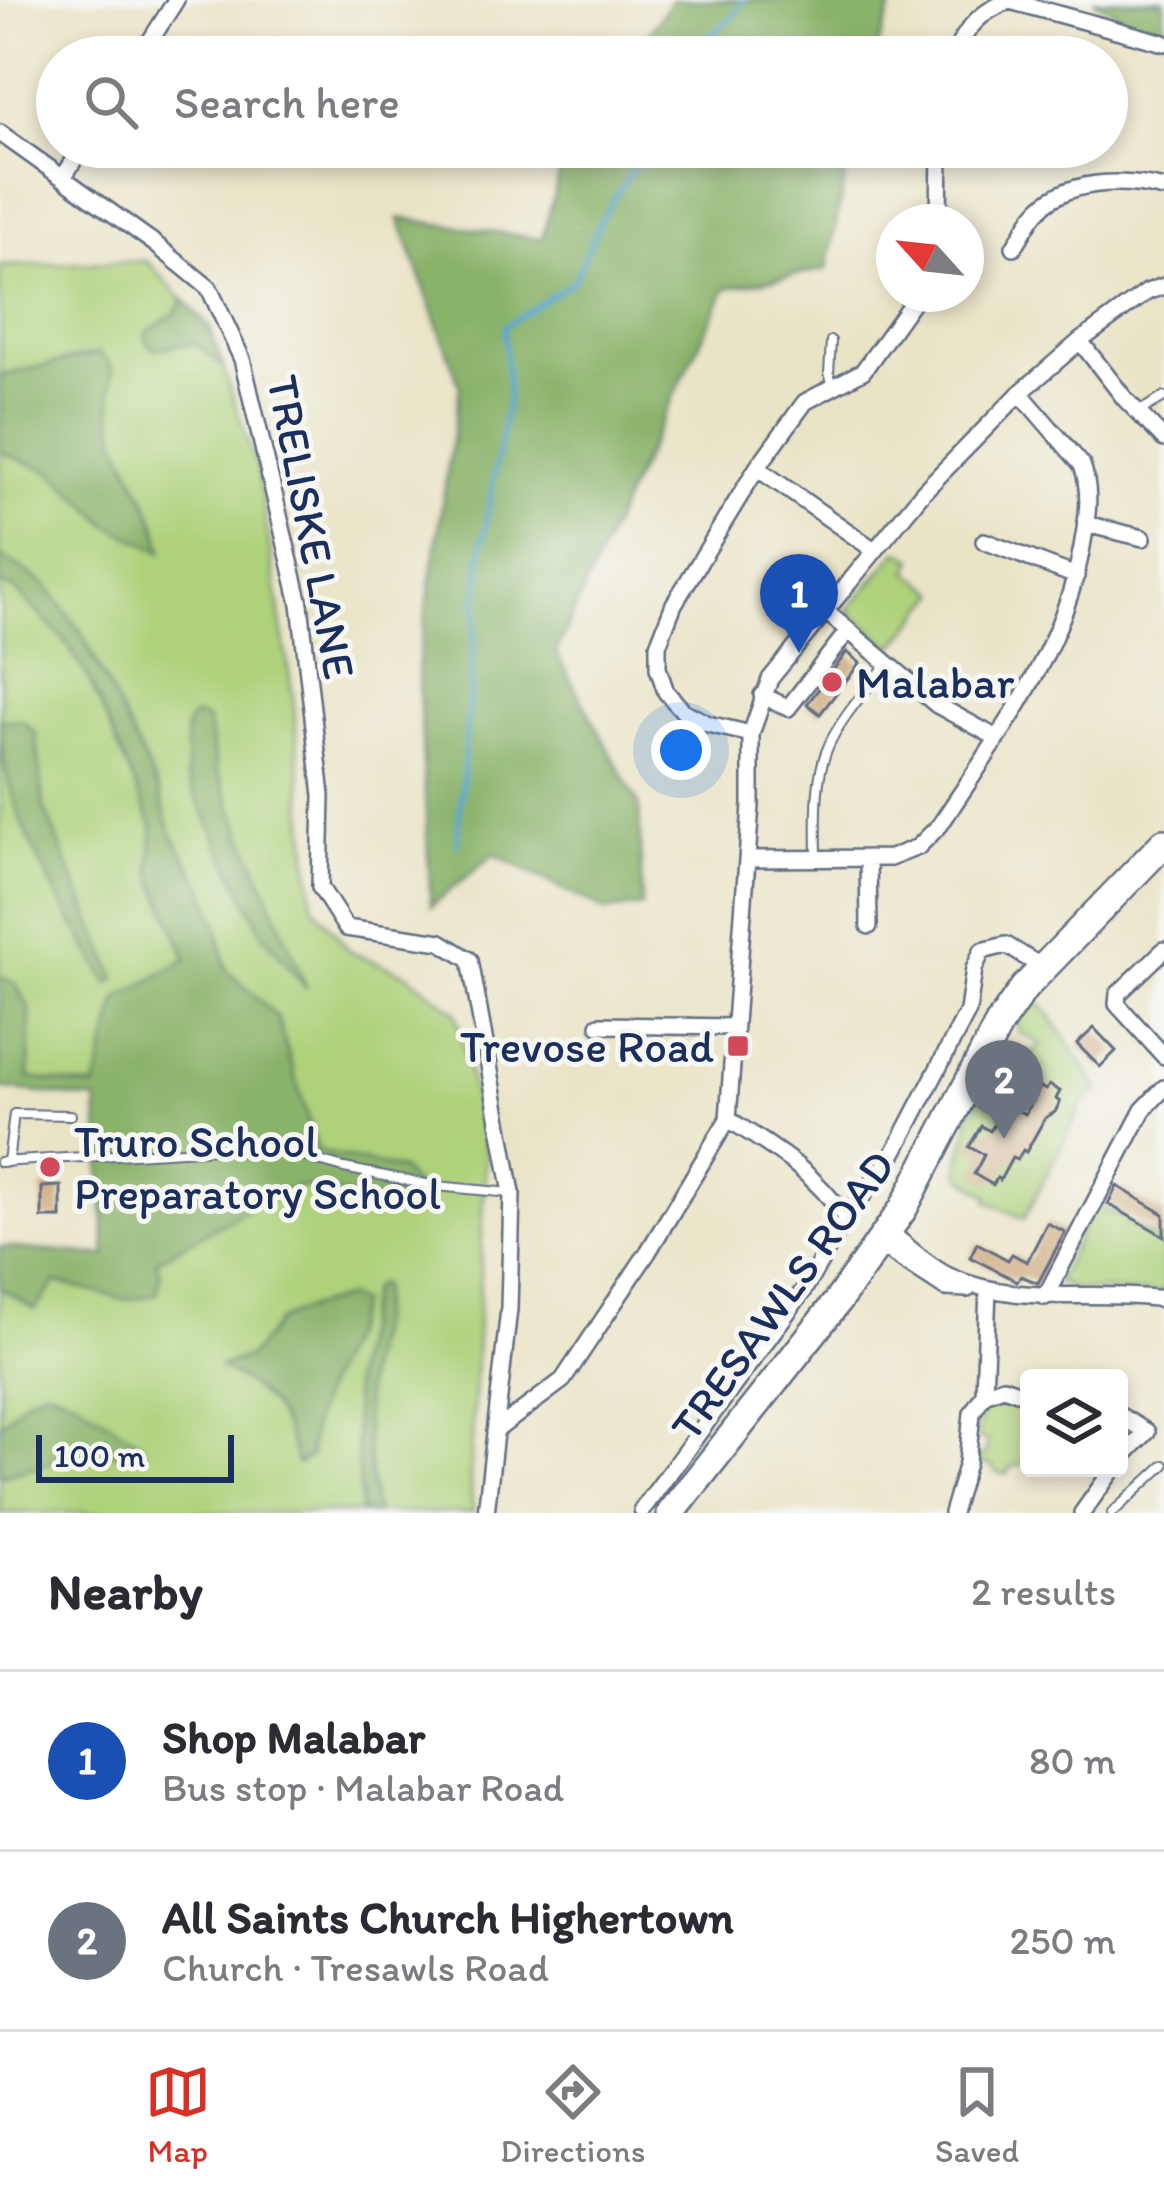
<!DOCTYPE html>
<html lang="en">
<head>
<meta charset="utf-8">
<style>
	body { margin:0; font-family:Itim,sans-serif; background:#f7f7f7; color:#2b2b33 }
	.controls { position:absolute; right:36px; bottom:36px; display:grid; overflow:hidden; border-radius:12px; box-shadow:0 6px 18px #0003 }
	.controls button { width:108px; height:108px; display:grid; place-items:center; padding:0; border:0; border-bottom:3px solid #e1e1e2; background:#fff; color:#2b2b33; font:60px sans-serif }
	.compass { position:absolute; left:876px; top:204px; width:108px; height:108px; border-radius:50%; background:#fff; box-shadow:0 6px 18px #0003; rotate:297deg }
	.scale { position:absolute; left:36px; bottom:30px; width:198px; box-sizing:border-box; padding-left:12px; border:6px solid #1b2f5e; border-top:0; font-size:33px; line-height:42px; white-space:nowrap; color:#1b2f5e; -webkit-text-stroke:9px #f6f6f2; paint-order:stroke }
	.you { position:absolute; left:681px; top:750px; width:42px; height:42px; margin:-30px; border:9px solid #fff; border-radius:50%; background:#1a73e8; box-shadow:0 0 0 18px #1a73e833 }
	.badge { display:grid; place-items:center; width:78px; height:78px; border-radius:50%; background:#d93025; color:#fff; font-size:39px; font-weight:700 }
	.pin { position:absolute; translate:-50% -99px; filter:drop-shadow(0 3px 6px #0008) }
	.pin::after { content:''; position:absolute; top:63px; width:42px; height:36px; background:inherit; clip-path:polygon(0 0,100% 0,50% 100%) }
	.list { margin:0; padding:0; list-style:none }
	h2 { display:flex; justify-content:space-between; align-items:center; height:156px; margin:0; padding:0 48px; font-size:51px }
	h2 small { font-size:39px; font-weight:400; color:#7c7c81 }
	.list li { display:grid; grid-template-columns:78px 1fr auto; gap:36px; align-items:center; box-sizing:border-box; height:180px; padding:0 48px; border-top:3px solid #e1e1e2 }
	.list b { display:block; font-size:45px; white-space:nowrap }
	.list p { margin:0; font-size:39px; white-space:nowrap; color:#7c7c81 }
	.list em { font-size:39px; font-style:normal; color:#7c7c81 }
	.icon { flex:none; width:66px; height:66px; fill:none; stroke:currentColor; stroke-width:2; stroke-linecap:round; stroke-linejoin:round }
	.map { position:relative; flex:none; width:1164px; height:1513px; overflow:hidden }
	.search { position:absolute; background:#fff; box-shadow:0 6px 18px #0003; left:36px; right:36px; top:36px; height:132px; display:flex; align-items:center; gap:30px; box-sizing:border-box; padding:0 42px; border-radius:66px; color:#7c7c81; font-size:45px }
	.sheet { height:516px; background:#fff }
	nav { display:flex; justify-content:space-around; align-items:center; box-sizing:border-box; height:168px; border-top:3px solid #e1e1e2; background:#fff; font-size:33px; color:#7c7c81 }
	nav a { display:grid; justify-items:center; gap:6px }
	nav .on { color:#d93025 }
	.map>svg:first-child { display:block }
	.green { fill:#aed17a; stroke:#64806c; stroke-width:3 }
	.forest { fill:#8ab36a; stroke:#527164; stroke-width:3 }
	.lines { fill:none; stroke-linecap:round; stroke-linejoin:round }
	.stream { stroke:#54a6cf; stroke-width:4.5 }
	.building { fill:#cca87c }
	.service-casing { stroke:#636e83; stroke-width:12 }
	.minor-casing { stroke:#636e83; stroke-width:20 }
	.trunk-casing { stroke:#636e83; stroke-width:32 }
	.service { stroke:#fff; stroke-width:8 }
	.minor { stroke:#fff; stroke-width:15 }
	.trunk { stroke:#fff; stroke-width:27 }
	.poi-dot { fill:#d1495b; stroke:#f6f6f2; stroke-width:4.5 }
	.labels { text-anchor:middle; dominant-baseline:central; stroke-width:10; stroke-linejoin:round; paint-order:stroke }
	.street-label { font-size:45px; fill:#1b2f5e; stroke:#f6f6f2 }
	.poi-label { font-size:45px; fill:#1b2f5e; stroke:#f6f6f2; text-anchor:start }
</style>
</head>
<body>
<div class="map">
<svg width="1164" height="1513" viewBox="0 0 1164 1513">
	<rect width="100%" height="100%" fill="#f6f6f2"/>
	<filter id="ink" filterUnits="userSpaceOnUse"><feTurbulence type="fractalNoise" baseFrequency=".00833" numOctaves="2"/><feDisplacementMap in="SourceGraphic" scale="24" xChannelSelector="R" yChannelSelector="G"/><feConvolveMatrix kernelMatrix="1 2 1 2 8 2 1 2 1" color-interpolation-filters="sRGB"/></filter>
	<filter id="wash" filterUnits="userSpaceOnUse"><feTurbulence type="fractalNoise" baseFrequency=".004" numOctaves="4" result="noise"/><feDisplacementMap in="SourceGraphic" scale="48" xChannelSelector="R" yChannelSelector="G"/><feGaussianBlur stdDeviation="2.7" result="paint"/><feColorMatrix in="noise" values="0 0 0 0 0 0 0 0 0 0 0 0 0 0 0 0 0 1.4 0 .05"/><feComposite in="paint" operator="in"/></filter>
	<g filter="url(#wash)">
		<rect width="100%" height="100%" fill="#eae4c7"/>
		<path class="green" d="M147,261l62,66 49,144 35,226 20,208 37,47 57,22 49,38 30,142 -16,323 3,36h-473v-266l155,15 -37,-263 -22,89 -96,-14v-808z
			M898,551l16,8 -6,12 30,22 -45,55 -45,-38z
			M1032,997l18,18 49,74 -16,14 -59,116 -36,-18 1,-5 -29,-21c-4,-22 12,-38 8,-60l10,-10 -4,-7 9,-14 15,8 10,-4 17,-37 6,2 10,-9 -23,-12v-17z
			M1094,1205l29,12 3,6 38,19v51l-87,-3 -21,-8z
			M1003,1395l18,6 8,10v51l-17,5 -5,8 -11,-3 -3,-6 -18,-4v-7l10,1 3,-15 -11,-3 5,-27z"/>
		<path class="forest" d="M672,0h222l-20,57h-71l-7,-10 -29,10h-134z
			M1093,0h71v38z
			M572,147h279l-24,122 -101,19 -101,209 -69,156 83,152 3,101 -36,5 -112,-57 -63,52 -13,-240 42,-280 -61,-168 143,21 21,-78z
			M184,300l25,27 14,39 -28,-23 -42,6 -7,-7v-10l28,-18z
			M99,353l13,14c0,18 -2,40 2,58 11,47 42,77 48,127l-52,-26 -58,-54 -52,-20v-76z
			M0,555l45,29 37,49 77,158 11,40 34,58 14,39 8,41 51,48 41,134 83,19 13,15c-34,35 -75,1 -116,2 -18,1 -119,61 -142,74l5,13 -4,20 -32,6 -69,-18 -21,27 -35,-21v-41l106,9 -9,-156 -97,-12v-111l15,6 15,26 -1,69 66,10 23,-89 69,-40 -36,-87 2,-45 -66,-152 -26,-39 -46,-46 -15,-6z
			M194,716l13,3 10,52 90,218 -44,-55 -76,-156 -1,-52z
			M0,720l22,1 14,12 8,75 72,170 -7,6c-45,-79 -109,-170 -109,-264z
			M377,1284l4,2c0,32 -12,62 -15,94 -4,44 4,90 9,133h-14l-9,-134 18,-88z
			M347,1297l12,6c-14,57 -48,87 -49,153l-13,9c-14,-53 -28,-71 -78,-98l31,-11 28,-35 27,-12z
			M46,1389l27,9 68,45 3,9 -12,4 -52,-8 -26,14 -54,14v-51l28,-29z"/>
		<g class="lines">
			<path class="stream" d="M685,57l45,-38 14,-19
				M457,844l25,-299 26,-149 -4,-69 70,-46 27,-62 46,-72"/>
		</g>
		<g id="blocks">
			<path class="building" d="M847,652l13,11 -40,51 -13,-10z
				M1094,1028l22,23 -16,16 -23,-23z
				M1049,1085l11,6 -4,8 4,3 -5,10 -10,6 -19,34 -3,-2 -6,10 -5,-2 -12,22 -3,-2 -4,7 -19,-11 10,-19 -15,-8 12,-21 9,5 4,-7 6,4 11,-21 14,7 15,-27 6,3z
				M61,1186v32h-19v-31z
				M1117,1186l47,28v22l-56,-32z
				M1047,1223l18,9 -27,51 -17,-7 -4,5 -47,-24 7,-14 31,17 4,-6 15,8z"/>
		</g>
	</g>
	<g filter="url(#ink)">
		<use href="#blocks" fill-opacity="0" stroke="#636e83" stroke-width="3"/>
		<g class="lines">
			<g class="service-casing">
				<path id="service" d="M831,341l-2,32 4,12
					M1138,412l26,-15
					M817,856c-2,-105 4,-111 69,-191
					M0,1162l265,-16 79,22 92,18 75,7
					M8,1162l6,-48 57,1
					M1112,1513l52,-48"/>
			</g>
			<g class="minor-casing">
				<path id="minor" d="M140,57l36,-57
					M953,57c13,-28 26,-46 57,-56l154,42
					M0,133l154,110 55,45 33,71 58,245 22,192 -2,91 26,41 95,14 29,18 42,233 -3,116 -23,204
					M63,178l19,-31
					M939,222l1,-75
					M1014,247c7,-10 13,-23 21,-33 29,-36 89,-35 129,-25
					M1080,341l45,58 39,40
					M757,468l117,82
					M1086,524l57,14
					M984,541l92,35
					M824,610l113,95 60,33
					M762,695l26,13 60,-77
					M751,734l-43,-10 -25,-13 -17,-19 -8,-24v-23l16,-41 83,-136 48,-66 58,-31 55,-77
					M868,858l1,68
					M748,859l142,-1 28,-11 22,-22c57,-87 123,-173 142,-278 5,-28 10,-54 0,-82l-62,-72
					M1164,950l-46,44 -1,10 47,52
					M599,1025l136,2
					M728,1119l23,-314v-71l19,-55 153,-187 97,-99 60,-52 67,-49 17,-6
					M728,1119c50,32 82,50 118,99
					M888,1231c19,14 39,35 61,45 69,31 143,13 215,23
					M878,1244l67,44 23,1
					M1045,1297l98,-187 21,-22
					M984,1394l19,-7 26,9
					M1119,1415l28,17 -28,28
					M495,1431l68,-51 85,-128 80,-133
					M642,1510l161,-219 43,-73 48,-65 74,-142 6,-42 8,-18 24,-6 36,22
					M952,1513l15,-50 5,-50 12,-19 4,-105
					M1082,1513l32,-45"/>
			</g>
			<g class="trunk-casing">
				<path id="trunk" d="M671,1513l166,-211 66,-93 96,-185 25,-36 140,-145"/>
			</g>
			<use href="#service" class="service"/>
			<use href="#minor" class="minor"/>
			<use href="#trunk" class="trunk"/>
		</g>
	</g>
	<g class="poi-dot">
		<circle cx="832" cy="682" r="12"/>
		<rect x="726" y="1034" width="24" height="24" rx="6"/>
		<circle cx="50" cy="1167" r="12"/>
	</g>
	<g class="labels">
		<g class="street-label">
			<text transform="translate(312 527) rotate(79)">TRELISKE LANE</text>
			<text transform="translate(782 1295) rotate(-54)">TRESAWLS ROAD</text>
		</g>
		<g class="poi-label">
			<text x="856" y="682">Malabar</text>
			<text x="714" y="1046" text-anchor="end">Trevose Road</text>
			<text x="74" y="1141">Truro School<tspan x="74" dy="52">Preparatory School</tspan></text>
		</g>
	</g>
</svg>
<div class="controls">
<button><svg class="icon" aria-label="layers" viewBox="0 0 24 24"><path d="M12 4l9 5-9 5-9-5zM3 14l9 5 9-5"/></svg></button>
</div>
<svg class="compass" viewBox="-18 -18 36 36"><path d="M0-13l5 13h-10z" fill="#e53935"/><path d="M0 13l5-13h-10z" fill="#7c7c81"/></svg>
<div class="scale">100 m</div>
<div class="you"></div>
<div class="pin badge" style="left:799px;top:653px;background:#1a4fb4">1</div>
<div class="pin badge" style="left:1004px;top:1139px;background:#6b7280">2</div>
<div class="search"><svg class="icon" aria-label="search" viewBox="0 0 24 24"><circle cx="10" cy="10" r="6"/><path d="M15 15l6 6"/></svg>Search here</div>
</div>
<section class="sheet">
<h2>Nearby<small>2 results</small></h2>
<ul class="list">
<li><span class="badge" style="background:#1a4fb4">1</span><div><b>Shop Malabar</b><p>Bus stop · Malabar Road</p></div><em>80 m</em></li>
<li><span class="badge" style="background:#6b7280">2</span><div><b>All Saints Church Highertown</b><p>Church · Tresawls Road</p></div><em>250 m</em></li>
</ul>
</section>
<nav>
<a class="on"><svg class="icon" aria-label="map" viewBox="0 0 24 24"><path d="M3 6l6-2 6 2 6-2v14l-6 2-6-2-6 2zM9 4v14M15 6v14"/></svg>Map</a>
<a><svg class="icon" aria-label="directions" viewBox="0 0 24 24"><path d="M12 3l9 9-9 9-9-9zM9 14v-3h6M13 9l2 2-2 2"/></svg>Directions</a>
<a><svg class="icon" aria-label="saved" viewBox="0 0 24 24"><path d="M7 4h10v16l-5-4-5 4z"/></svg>Saved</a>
</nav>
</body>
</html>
